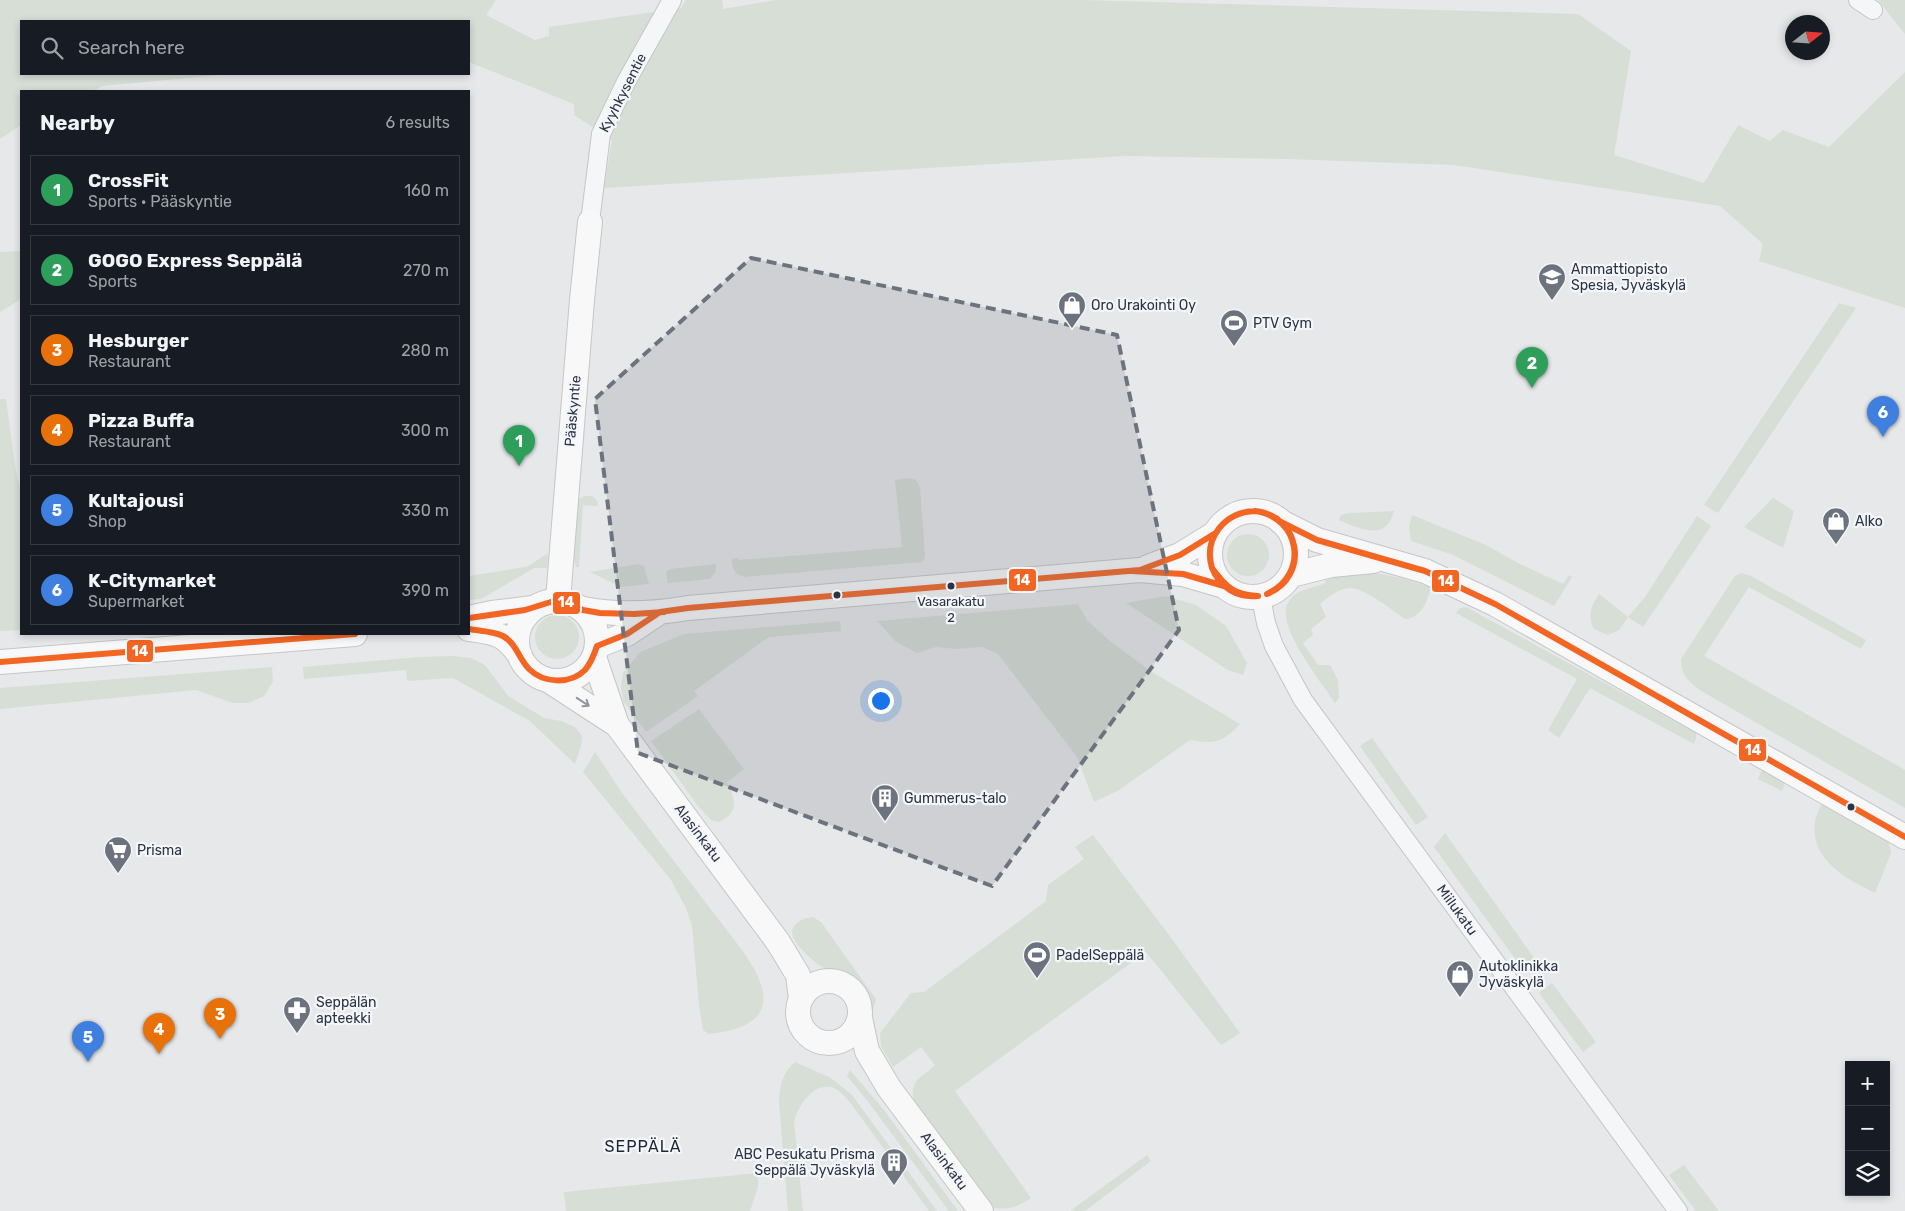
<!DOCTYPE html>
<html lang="en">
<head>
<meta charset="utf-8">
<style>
	body { margin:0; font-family:Rubik,sans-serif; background:#242831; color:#f1f3f6 }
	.controls { position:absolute; right:15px; bottom:15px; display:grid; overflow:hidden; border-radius:0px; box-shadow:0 2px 8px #0003 }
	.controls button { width:45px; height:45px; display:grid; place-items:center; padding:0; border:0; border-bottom:1px solid #363941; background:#171b24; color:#f1f3f6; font:25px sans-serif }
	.compass { position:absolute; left:1785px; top:15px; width:45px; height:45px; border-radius:50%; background:#171b24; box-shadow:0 2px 8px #0003; rotate:73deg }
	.you { position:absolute; left:880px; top:700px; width:18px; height:18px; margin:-12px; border:4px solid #fff; border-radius:50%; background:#1a73e8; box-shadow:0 0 0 8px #1a73e833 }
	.badge { display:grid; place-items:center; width:32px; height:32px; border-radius:50%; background:#6c737f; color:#fff; font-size:16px; font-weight:700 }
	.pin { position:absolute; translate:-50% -41px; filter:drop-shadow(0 1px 2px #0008) }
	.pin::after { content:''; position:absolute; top:26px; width:18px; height:15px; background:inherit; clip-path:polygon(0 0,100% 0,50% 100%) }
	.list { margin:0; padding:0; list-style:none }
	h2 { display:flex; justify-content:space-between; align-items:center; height:65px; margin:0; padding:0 20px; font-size:21px }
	h2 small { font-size:16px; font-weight:400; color:#9ea1a6 }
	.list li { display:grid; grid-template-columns:32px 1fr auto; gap:15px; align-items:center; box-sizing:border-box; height:70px; margin:0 10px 10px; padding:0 10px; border:1px solid #363941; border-radius:0px }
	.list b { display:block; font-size:19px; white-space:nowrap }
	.list p { margin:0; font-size:16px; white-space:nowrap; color:#9ea1a6 }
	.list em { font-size:16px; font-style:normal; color:#9ea1a6 }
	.icon { flex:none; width:28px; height:28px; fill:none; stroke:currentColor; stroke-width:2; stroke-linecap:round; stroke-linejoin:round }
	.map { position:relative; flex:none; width:1905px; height:1211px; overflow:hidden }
	.search { position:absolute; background:#171b24; box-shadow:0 2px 8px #0003; left:20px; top:20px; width:450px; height:55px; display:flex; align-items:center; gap:12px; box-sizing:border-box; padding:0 18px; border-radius:0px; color:#9ea1a6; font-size:19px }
	.panel { position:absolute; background:#171b24; box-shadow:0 2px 8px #0003; left:20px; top:90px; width:450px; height:545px; border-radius:0px }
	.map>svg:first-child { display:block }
	.green { fill:#d6ded6 }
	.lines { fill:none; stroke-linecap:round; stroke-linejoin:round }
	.street-casing { stroke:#c4c6c8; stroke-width:20 }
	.secondary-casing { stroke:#c4c6c8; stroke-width:26 }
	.street { stroke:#f5f6f7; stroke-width:18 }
	.secondary { stroke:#f8f8f8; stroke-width:24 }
	.bus-1-casing { stroke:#f4f6f9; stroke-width:10 }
	.bus-1 { stroke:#f26522; stroke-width:6 }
	.oneway { stroke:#92969e }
	.marked { fill:#6c737f; fill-opacity:0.2; stroke:#6c737f; stroke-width:4; stroke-dasharray:10 6; stroke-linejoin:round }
	.bus-dot { fill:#2b3445; stroke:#f4f6f9; stroke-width:2 }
	.labels { text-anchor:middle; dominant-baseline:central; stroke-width:4.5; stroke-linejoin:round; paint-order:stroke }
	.bus-label { font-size:13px; fill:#2b3445; stroke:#f4f6f9 }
	.street-label { font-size:14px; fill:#2b3445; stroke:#f4f6f9 }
	.poi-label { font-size:14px; fill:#2b3445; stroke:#f4f6f9; text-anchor:start }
	.quarter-label { font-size:16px; letter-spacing:1px; fill:#1d2536; stroke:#f4f6f9 }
	.line-badge { stroke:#f4f6f9; stroke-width:2 }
	.badge-label { font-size:14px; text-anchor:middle; font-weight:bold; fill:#fff }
</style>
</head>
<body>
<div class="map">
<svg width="1905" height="1211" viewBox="0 0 1905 1211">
	<rect width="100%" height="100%" fill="#e6e8ea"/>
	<path class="green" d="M0,0h496l-10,15 49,25 14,-4v-9l132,-19 5,-8h36l1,9 53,-9h307l495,14 53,37 -17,104 90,28 34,-58 32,16 13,-11 46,17 76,-75v236l-146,-47 4,-17 -43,-38 -266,-41 -166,-6 -162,-3 -522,32 8,-48 -38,-25v-11l-105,-42v-41h-448v53h210l-128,12 -10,5h-72v34l-21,14z
		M1878,0h27v34z
		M21,251v48l-21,13v-60z
		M1839,303l17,5 -138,205 -14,-8z
		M0,399h6l9,67 6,26v138l-21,1z
		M910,478l6,2 4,7 5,69 -2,6 -179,15c-10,-4 -12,-8 -12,-18l6,-1 1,2 163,-13 -7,-67z
		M584,496h8l5,4 1,6 -15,-1 -4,62h-3l-2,-7 2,-60z
		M1773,498l21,13 -11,37 -39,-21z
		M1394,511c-8,31 -33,18 -55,9l2,-5 8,-2z
		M1412,515l74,30 32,18 45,21 6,-9 3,2 -18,29 -103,-52 -40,-13 -2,-14z
		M1697,516l14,10 -68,101 -15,-10 -9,13 -11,5 -14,-6c-7,-13 -3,-23 5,-35l29,23 17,-20z
		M1227 555a21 21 0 1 1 42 0a21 21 0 1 1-42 0Z
		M548,554l-1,14h-13l-53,31 -12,1v-24l56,-9c10,-3 14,-10 23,-13z
		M638,564l6,2 5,18 -28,3 -31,-15z
		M716,564v7l-6,8 -42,4 -2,-11 4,-3z
		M1365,571l36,7 30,9c-3,14 -10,31 -26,32 -13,-9 -39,-30 -54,-31 -12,0 -23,9 -31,16l6,13 -15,12 2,6 -10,8 15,22h12l8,15 1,18 -4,5c-13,-20 -60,-77 -47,-100 10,-16 23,-13 37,-20l3,-10z
		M1741,573l10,3 115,64 -5,9 -112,-62 -45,69 201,114v38l-202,-116c-14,-10 -22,-16 -22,-33l54,-83z
		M1165,596l31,9 30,21 21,37 -4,12 -15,-5 -102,-67z
		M1078,604l9,16 24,22 41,30 88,52c-18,19 -25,20 -50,16l-71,50 -25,12 -17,-45 -79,-103 -16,-7 -26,2 -20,-2 -19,6 -22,-12 -18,-20z
		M1466,607l230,126v5l-2,6 -104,-56 -31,50 -11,-8 29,-51 -121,-66 4,-5z
		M535 637a22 22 0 1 1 44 0a22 22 0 1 1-44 0Z
		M840,621l1,10 -72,6 -75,54 4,5 -52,36 -23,-31 -2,-15 2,-13 17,-21 44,-18z
		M452,656l19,2 14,7 23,31 36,22 17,3 14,6 7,9 -1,10 -6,18 -45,-43 -77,-43 -46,3 -1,-11 -102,9 -1,-12 117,-10z
		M272,667l1,14 -9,15 -16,7h-15l-37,-13 -196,19v-21z
		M699,709l45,60 -17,13c8,17 13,30 -8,40l-8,-2 -13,-14 -47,-65z
		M1372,738l56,79 -12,8 -56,-79z
		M595,752l27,41 123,161c4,7 10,15 13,23 19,42 -15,53 -49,57l-6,-4 -4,-25 -7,-79 -6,-18 -15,-28 -88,-108z
		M1762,770l23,13 -3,8 -24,-12z
		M1822,803l66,36 3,14 -16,40c-28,-14 -66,-33 -60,-72 1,-6 5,-12 7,-18z
		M1445,833l92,129 -13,9 -90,-124z
		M1093,835l76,100 71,98 -19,12 -75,-93 -191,139 76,107c-14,9 -24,13 -40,9l-78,-108c-2,-21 9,-21 22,-34l-14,-18 -28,20 -12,-21 -1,-13 31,-40 13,-1 122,-91 2,-16 36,-26 -9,-12z
		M813,917l8,5 55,77 -5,18 -5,5c1,-14 1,-26 -9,-36 -10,-10 -27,-13 -38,-21 -9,-7 -37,-30 -23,-41 6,-5 10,-6 17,-7z
		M1552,983l44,59 -13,10 -44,-59z
		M795,1062l36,16 21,17 85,116h-8l-77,-106c-5,-6 -11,-14 -18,-17 -20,-7 -36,18 -40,33l9,90h-15l-9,-110c1,-16 3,-28 16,-39z
		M850,1070l34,40 74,101h-9l-83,-112 -19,-23z
		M1147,1155l4,6 -66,50h-15z
		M1684,1165l35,46h-23l-27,-36z
		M758,1173v14l-8,24h-184l-2,-19z"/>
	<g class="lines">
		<g class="street-casing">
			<path id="street" d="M1858,0l15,10
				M590,222l11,-88 25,-52 46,-82
				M1261,597l5,26 8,23 29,54 375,511"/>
		</g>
		<g class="secondary-casing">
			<path id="secondary" d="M1210 554a43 43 0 1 1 86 0a43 43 0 1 1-86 0Z
				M1281,522l36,18 108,31 70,33 410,233
				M1148,567l32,-12 34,-21
				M1291,575l40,-10 42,-4
				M558,600l24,-300 8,-78
				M517 641a40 40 0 1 1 80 0a40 40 0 1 1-80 0Z
				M583,609c35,7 70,5 105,-1l452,-38 43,4 41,12
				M469,618l23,-5 41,-5
				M469,629c27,4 33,3 51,26
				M597,646l30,-12 33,-22
				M594,657l23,68 161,217 20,33 3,24
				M0,662l355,-28
				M548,680l69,45
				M798 1012a31 31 0 1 1 62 0a31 31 0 1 1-62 0Z
				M860,1018l7,33 22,37 92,123"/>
		</g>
		<use href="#street" class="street"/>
		<use href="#secondary" class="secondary"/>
		<g class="bus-1-casing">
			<path id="bus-1" d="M1255,511c45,4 56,65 12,83
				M1255,511c45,6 55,63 12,83
				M1281,522l36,18 108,31 70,33 410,233
				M1212,568c14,19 22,27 46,28
				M1212,568c8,20 25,30 46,28
				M1212,568c-9,-30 13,-56 43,-57
				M1132,571l51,3 41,12
				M469,618l56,-8 29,-9 11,1 18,8 17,3 34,1 30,-2
				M469,629c11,2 24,2 34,7 13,7 16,23 26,33 14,14 41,16 56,1 6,-7 9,-15 12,-24l30,-12 33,-22 28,-4 452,-38 40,-15 34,-21
				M0,662l355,-28"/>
		</g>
		<use href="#bus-1" class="bus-1"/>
	</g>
	<defs><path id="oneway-shaft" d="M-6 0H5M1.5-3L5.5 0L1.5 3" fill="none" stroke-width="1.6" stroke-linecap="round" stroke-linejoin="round" transform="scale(1.25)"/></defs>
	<use class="oneway" href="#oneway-shaft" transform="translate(583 702) rotate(33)"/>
	<path class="marked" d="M751,258l366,77 62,295 -187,256 -354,-133 -43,-354z"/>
	<defs>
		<g id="school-pin" transform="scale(1.4375)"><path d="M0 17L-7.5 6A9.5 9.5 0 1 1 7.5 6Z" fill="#6c737f" stroke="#f4f6f9"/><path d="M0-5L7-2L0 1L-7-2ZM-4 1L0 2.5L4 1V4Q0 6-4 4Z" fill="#fff"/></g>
		<g id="shop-pin" transform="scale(1.4375)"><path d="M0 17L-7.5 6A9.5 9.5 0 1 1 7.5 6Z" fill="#6c737f" stroke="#f4f6f9"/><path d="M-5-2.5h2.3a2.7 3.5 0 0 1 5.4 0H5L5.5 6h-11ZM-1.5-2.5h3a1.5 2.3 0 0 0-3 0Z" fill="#fff"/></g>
		<g id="stadium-pin" transform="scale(1.4375)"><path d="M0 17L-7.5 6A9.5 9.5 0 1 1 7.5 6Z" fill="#6c737f" stroke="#f4f6f9"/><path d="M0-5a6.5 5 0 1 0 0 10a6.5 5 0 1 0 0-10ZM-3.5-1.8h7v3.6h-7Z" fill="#fff"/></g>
		<g id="building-pin" transform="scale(1.4375)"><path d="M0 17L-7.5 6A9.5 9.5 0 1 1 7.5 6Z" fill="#6c737f" stroke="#f4f6f9"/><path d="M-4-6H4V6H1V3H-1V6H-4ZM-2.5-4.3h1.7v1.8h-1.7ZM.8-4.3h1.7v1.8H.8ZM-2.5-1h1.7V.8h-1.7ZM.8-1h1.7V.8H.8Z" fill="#fff"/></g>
		<g id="supermarket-pin" transform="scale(1.4375)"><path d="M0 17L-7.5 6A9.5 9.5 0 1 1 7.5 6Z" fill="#6c737f" stroke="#f4f6f9"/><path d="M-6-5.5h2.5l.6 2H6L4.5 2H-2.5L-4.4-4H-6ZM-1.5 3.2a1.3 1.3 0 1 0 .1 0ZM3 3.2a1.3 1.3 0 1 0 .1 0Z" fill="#fff"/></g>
		<g id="pharmacy-pin" transform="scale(1.4375)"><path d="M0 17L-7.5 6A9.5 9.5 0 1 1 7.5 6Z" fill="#6c737f" stroke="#f4f6f9"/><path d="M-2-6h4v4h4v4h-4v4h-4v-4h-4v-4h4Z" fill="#fff"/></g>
	</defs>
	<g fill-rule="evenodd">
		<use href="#school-pin" x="1552" y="277"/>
		<use href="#shop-pin" x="1072" y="305"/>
		<use href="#stadium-pin" x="1234" y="323"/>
		<use href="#shop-pin" x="1836" y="521"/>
		<use href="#building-pin" x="885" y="798"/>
		<use href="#supermarket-pin" x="118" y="850"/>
		<use href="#stadium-pin" x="1037" y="955"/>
		<use href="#shop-pin" x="1460" y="974"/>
		<use href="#pharmacy-pin" x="297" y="1010"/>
		<use href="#building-pin" x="894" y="1162"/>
	</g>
	<g class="bus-dot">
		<circle cx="951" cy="586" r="4.5"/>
		<circle cx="837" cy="595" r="4.5"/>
		<circle cx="1851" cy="807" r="4.5"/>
	</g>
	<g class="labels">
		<g class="bus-label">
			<text x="951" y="601">Vasarakatu<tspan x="951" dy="16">2</tspan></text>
		</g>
		<g class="street-label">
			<text transform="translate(623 93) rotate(-63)">Kyyhkysentie</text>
			<text transform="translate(573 411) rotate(-85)">Pääskyntie</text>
			<text transform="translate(698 833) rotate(53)">Alasinkatu</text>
			<text transform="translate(1457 910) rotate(54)">Miilukatu</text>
			<text transform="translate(944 1161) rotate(53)">Alasinkatu</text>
		</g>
		<g class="poi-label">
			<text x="1571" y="269">Ammattiopisto<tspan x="1571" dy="16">Spesia, Jyväskylä</tspan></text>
			<text x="1091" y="305">Oro Urakointi Oy</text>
			<text x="1253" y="323">PTV Gym</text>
			<text x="1855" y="521">Alko</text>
			<text x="904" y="798">Gummerus-talo</text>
			<text x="137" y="850">Prisma</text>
			<text x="1056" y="955">PadelSeppälä</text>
			<text x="1479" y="966">Autoklinikka<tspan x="1479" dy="16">Jyväskylä</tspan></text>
			<text x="316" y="1002">Seppälän<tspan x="316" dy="16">apteekki</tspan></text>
			<text x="875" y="1154" text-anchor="end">ABC Pesukatu Prisma<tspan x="875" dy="16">Seppälä Jyväskylä</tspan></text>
		</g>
		<g class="quarter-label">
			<text x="643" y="1146">SEPPÄLÄ</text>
		</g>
	</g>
	<g class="line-badge">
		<rect x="1008" y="568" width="29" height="24" rx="5" fill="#f26522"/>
		<rect x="1431" y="569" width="29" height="24" rx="5" fill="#f26522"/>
		<rect x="552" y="591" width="29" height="24" rx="5" fill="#f26522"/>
		<rect x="126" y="639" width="28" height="24" rx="5" fill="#f26522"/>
		<rect x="1738" y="738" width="29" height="24" rx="5" fill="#f26522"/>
	</g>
	<g class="badge-label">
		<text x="1022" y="585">14</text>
		<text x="1446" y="586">14</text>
		<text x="566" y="607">14</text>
		<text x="140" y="656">14</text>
		<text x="1753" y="755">14</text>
	</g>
</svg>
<div class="controls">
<button>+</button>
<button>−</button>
<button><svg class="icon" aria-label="layers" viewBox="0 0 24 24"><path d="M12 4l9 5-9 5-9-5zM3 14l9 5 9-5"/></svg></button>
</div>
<svg class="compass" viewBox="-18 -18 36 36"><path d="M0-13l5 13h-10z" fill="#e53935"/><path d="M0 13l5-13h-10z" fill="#9ea1a6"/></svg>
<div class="you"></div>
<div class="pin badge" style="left:519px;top:466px;background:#2e9e5b">1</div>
<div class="pin badge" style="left:1532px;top:388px;background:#2e9e5b">2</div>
<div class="pin badge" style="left:220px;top:1039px;background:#e8710a">3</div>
<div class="pin badge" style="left:159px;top:1054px;background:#e8710a">4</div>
<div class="pin badge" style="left:88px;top:1062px;background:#3f7fe0">5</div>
<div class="pin badge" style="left:1883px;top:437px;background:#3f7fe0">6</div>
<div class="search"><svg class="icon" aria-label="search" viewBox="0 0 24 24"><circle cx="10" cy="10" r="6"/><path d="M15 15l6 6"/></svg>Search here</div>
<section class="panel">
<h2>Nearby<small>6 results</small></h2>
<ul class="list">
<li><span class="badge" style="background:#2e9e5b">1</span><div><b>CrossFit</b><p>Sports · Pääskyntie</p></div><em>160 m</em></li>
<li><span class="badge" style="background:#2e9e5b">2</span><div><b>GOGO Express Seppälä</b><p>Sports</p></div><em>270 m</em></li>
<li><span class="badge" style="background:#e8710a">3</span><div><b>Hesburger</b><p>Restaurant</p></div><em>280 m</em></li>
<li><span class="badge" style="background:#e8710a">4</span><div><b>Pizza Buffa</b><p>Restaurant</p></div><em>300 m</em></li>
<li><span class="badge" style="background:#3f7fe0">5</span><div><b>Kultajousi</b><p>Shop</p></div><em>330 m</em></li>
<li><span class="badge" style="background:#3f7fe0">6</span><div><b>K-Citymarket</b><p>Supermarket</p></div><em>390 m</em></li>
</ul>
</section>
</div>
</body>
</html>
